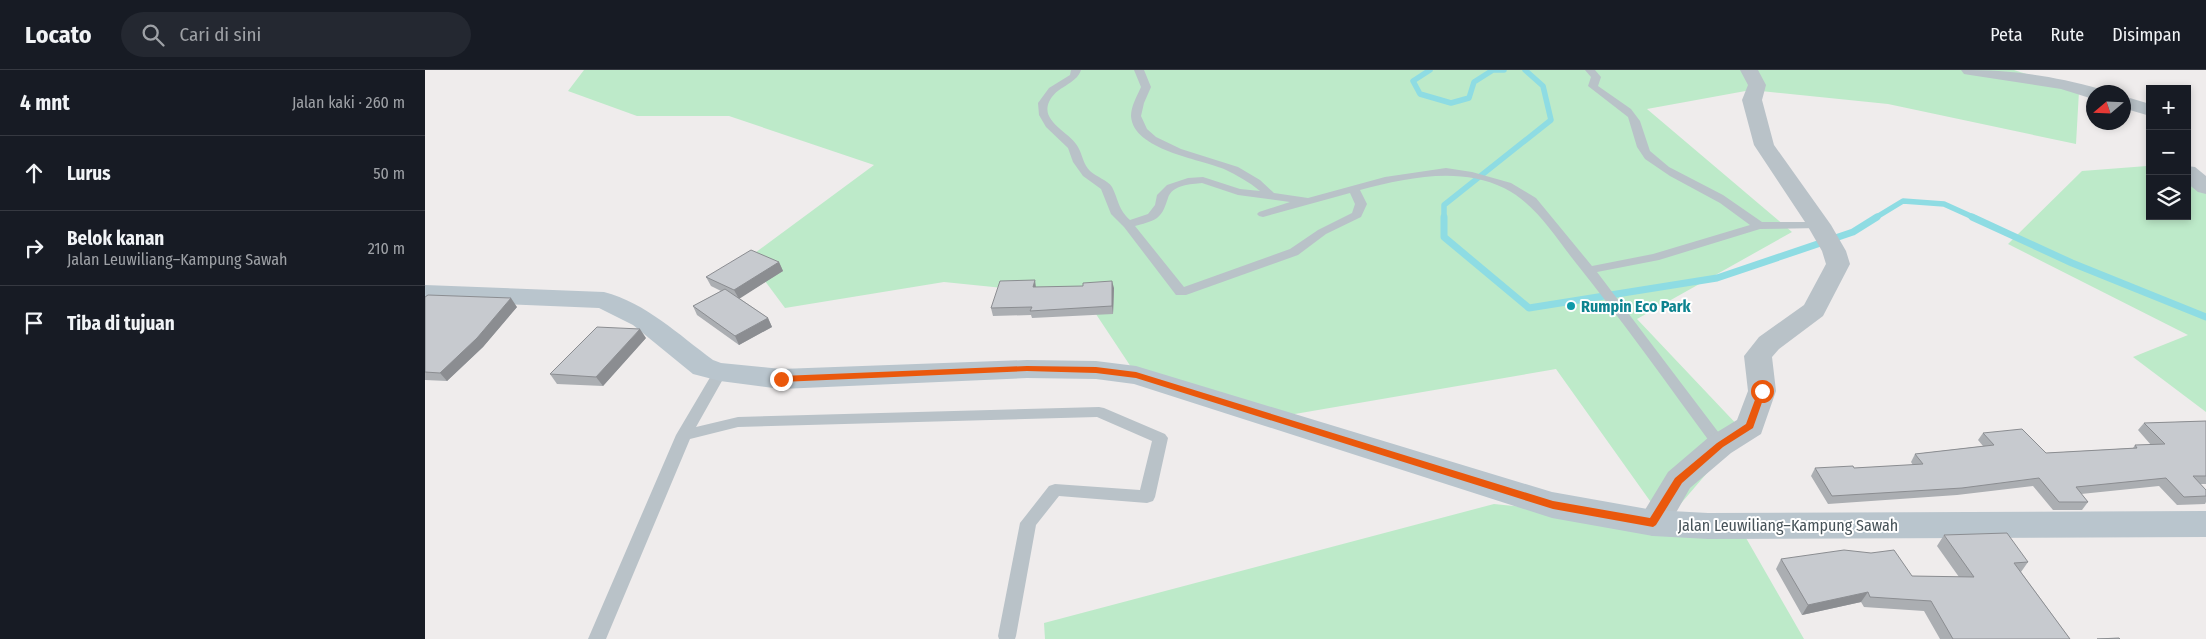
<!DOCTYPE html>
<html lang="id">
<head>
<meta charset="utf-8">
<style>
	body { margin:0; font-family:"Fira Sans Condensed",sans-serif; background:#242831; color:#f1f3f6 }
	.controls { position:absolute; right:15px; top:15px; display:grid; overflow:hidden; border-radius:0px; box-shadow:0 2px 8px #0003 }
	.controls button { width:45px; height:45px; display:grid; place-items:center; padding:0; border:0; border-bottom:1px solid #363941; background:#171b24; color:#f1f3f6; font:25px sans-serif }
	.compass { position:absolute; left:1661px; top:15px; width:45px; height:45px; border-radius:50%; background:#171b24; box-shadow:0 2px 8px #0003; rotate:251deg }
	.stop { position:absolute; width:15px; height:15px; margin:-11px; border:4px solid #ea580c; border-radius:50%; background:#fff }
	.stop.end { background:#ea580c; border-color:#fff; box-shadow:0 1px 5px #0008 }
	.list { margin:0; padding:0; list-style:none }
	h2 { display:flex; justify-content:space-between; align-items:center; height:65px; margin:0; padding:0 20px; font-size:21px }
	h2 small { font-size:16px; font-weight:400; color:#9ea1a6 }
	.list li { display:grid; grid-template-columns:32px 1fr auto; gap:15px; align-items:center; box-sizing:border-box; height:75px; padding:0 20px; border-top:1px solid #363941 }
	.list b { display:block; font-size:19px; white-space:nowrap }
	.list p { margin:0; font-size:16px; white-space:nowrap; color:#9ea1a6 }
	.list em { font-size:16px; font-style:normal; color:#9ea1a6 }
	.icon { flex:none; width:28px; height:28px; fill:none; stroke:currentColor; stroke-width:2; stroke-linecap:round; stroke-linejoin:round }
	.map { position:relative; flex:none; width:1781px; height:569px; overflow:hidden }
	header { display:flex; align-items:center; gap:30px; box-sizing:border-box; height:70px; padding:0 25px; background:#171b24; border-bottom:1px solid #363941 }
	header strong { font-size:24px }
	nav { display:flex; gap:28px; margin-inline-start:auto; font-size:18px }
	.search { width:350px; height:45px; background:#242831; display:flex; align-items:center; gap:12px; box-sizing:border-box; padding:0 18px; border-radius:28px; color:#9ea1a6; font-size:19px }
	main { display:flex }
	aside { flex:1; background:#171b24 }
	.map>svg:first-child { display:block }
	.green { fill:#bdeac9 }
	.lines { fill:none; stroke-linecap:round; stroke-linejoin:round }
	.stream-far1 { stroke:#8edce3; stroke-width:5.5 }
	.stream { stroke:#8edce3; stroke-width:7 }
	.lane { fill:#b9c2c8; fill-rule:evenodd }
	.street { fill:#b9c2c8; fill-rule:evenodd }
	.secondary { fill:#b9c5cd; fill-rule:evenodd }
	.wall { fill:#abaeb2 }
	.shaded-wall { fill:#8b8d91 }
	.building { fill:#c7cacf; stroke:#8b8d91 }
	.route { fill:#ea580c }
	.culture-dot { fill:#0f9aa8; stroke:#fff; stroke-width:2 }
	.labels { text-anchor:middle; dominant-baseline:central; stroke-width:4; stroke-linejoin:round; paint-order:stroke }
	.culture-label { font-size:16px; font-weight:bold; fill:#0d838f; stroke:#fff; text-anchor:start }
	.street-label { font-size:16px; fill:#465258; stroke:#fff }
</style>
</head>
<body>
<header>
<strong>Locato</strong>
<div class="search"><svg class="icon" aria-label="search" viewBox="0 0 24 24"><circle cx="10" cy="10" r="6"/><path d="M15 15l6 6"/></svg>Cari di sini</div>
<nav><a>Peta</a><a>Rute</a><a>Disimpan</a></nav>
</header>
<main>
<aside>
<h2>4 mnt<small>Jalan kaki · 260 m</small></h2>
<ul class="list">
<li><svg class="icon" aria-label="ahead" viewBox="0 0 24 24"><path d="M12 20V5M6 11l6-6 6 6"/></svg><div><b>Lurus</b></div><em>50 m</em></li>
<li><svg class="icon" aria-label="right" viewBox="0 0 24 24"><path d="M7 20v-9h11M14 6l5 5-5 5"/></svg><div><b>Belok kanan</b><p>Jalan Leuwiliang–Kampung Sawah</p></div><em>210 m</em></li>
<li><svg class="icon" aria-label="arrive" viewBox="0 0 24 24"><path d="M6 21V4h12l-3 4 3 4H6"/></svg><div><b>Tiba di tujuan</b></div></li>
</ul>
</aside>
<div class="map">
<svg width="1781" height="569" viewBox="0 0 1781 569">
	<rect width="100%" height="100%" fill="#efecec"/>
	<path class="green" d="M159,0h1430l65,21 -3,53 -188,-40 -137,-14 -104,19 145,123 -155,87 106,112 -78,91 77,9 62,108h-759l-1,-16 450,-119 171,18 -109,-153 -291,50 -132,-49 -49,-74 -140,-14 -159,26 -37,-50 126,-93 -145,-49h-92l-69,-25z
		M1722,96l3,1v49h37v-40l19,5v231l-73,-55 55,-22 -180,-91 74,-73z"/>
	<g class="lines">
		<path class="stream-far1" d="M1005,0l-17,11 7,13 31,9 18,-5 5,-16 19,-12h11
			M1019,148v-13l107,-85 -8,-34 -18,-16
			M1450,148l28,-17 41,3 31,14"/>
		<path class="stream" d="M1019,147v20l85,71 188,-30 136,-46 24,-15
			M1547,147l100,46 134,54"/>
		<path class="lane" d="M646,0h10c-5,15 -25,16 -32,32 -9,20 22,31 29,45 5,9 5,17 12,24 6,6 18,9 22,16 7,14 6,22 18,33l18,-6 7,-9 2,-10 10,-10 21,-7 15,-1 37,12 20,2c-11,-9 -23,-16 -36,-22 -24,-10 -91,-19 -93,-53 0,-10 6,-20 10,-29l-7,-17h10l7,17 -7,16 -3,13 6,13 9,8 25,12 57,18 22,13 14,13 34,5 77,-21 61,-9 26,4 39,11 25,15 56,68 61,-12 97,-29 -30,-22 -50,-27 -25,-17 -8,-12 -9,-30 -40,-31 3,-9 -6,-7h10l6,7 -3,9 33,23 9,12 10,30 19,16 54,28 39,27h57l6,3 -6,3 -59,1 -101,31 -62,12 128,169 3,4 -3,4 -5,2 -5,-2c-47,-64 -93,-129 -143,-191 -20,-26 -38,-55 -68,-70 -45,-22 -98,-10 -144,2l7,14 -6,13 -35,17 -28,21 -112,40h-10l-52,-68 -13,-13 -10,-25 -18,-13 -10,-14 -5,-14 -22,-21 -7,-12 -1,-12 11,-15 21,-13zM777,113l36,12 52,7 -31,10 -2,2 2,2 4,1 87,-24 5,11 -3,9 -34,17 -28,19 -106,38 -49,-61c7,-2 16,-4 22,-8 7,-6 8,-12 11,-20 4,-13 23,-14 34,-15z
			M295,297l5,2 2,3 -31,55 42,-10 361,-10 5,1 61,26 3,4 -13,59 -2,4 -6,2 -88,-7 -23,29 -20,111 -1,3h-16l-1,-3 22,-113 29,-37 6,-2 85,6 12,-49 -55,-24 -359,10 -48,12 -84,200h-18l88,-204 39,-66z"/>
		<path class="street" d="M1315,0h18l8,15 -4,15 12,45 57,80 15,26 4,13 -27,52 -44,33 -7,8 4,34 -15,43 -30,19 -41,35 -25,44 -12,4 -12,-4 -4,-9 31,-51 41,-35 28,-17 11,-29 -4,-35 15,-19 45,-32 22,-41 -4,-13 -15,-26 -53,-80 -12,-45 6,-15z
			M1536,0c50,0 90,5 139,19l2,3h-9v7l-32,-10 -91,-14 -6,-1z
			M1698,26l27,8v12l-27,-8z
			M1762,96l8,1 11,9v18l-8,-2 -11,-9z"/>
		<path class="secondary" d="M0,215l179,7c42,11 75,43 109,68l8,3 60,6 246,-9 69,1 40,5 416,126 101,18 55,3 498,-2v26l-498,2 -55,-3 -101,-18 -418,-134 -38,-5 -69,-1 -246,11 -61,-8 -27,-7 -60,-49 -34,-17 -174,-7z"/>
	</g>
	<path class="wall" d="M354,192l4,9 -44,27 29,20 4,9 -33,18 -42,-30 -4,-9 28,-15 -10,-5 -5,-9z
		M611,217l78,1 -1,26 -81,4 -1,-3 -38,1 -2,-8z
		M0,227l92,10 -34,40 -36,34 -22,-1z
		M221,268l-43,48 -46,-2 -7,-10z
		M1781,351v63h-6l6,6v12l-1,2 -28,1 -18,-19 -78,8 7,8 -6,8h-29l-20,-24 -76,9 -129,9 -17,-28 4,-8h39l59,-3 -2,-3 4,-8 68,-8 -5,-6 5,-7 63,20 87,-5 2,-3h16l-13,-15 6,-7z
		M1519,465l84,27 -7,10 49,67h-130l-16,-28 -60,-4 -3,-5 -59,13 -26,-46 5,-10 131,17 47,1 -22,-31z"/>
	<path class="shaded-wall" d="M354,192l4,9 -44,28 -5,-9z
		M610,210l1,8 -3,-1z
		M687,211l2,7 -1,26 -1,-8z
		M86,228l6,9 -34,40 -36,34 -7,-8z
		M343,248l4,9 -33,18 -4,-9z
		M215,259l6,9 -43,48 -7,-9z
		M1443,522l-7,10 -59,13 6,-10z"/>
	<path class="building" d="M326,180l28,12 -45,28 -28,-13z
		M610,210l-2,7 50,-1v-3l29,-2v25l-82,5 2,-4 -41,1 9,-27z
		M300,219l43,29 -33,18 -42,-30z
		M3,225l83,3 -34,40 -37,35 -15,-1v-75z
		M172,257l43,2 -44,48 -46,-3z
		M1781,351v55h-13l13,14v6l-22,1 -18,-19 -90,9 12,15h-29l-20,-24 -77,10 -130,8 -17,-28 38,-2 1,2 69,-4 -8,-10 79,-9 -11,-12 39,-4 24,24 91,-5 -2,-3 30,-1 -21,-21z
		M1582,463l21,29 -14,1 56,76h-117l-22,-38 -61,-4 -2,-5 -60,13 -27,-46 63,-9 27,3 23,-3 18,26 62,1 -30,-42z
		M1694,568l1,1h-23z"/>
	<path class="route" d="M602,296l69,1 40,5 417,129 97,17 25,-40 42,-35 29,-19 13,-35h6l1,2 -13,37 -30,19 -41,36 -26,42 -3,2 -100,-18 -417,-131 -40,-5 -69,-2 -246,11 -4,-3 4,-3z"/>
	<circle class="culture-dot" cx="1146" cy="236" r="5"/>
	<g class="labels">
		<g class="culture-label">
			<text x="1156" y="236">Rumpin Eco Park</text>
		</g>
		<g class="street-label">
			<text x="1363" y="455">Jalan Leuwiliang–Kampung Sawah</text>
		</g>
	</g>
</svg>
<div class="controls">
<button>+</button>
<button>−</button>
<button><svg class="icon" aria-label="layers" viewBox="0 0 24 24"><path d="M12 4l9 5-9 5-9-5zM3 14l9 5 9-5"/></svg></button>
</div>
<svg class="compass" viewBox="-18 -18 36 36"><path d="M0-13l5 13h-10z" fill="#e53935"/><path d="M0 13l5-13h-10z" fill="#9ea1a6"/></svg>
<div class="stop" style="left:1337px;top:321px"></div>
<div class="stop end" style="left:356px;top:309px"></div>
</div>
</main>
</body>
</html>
